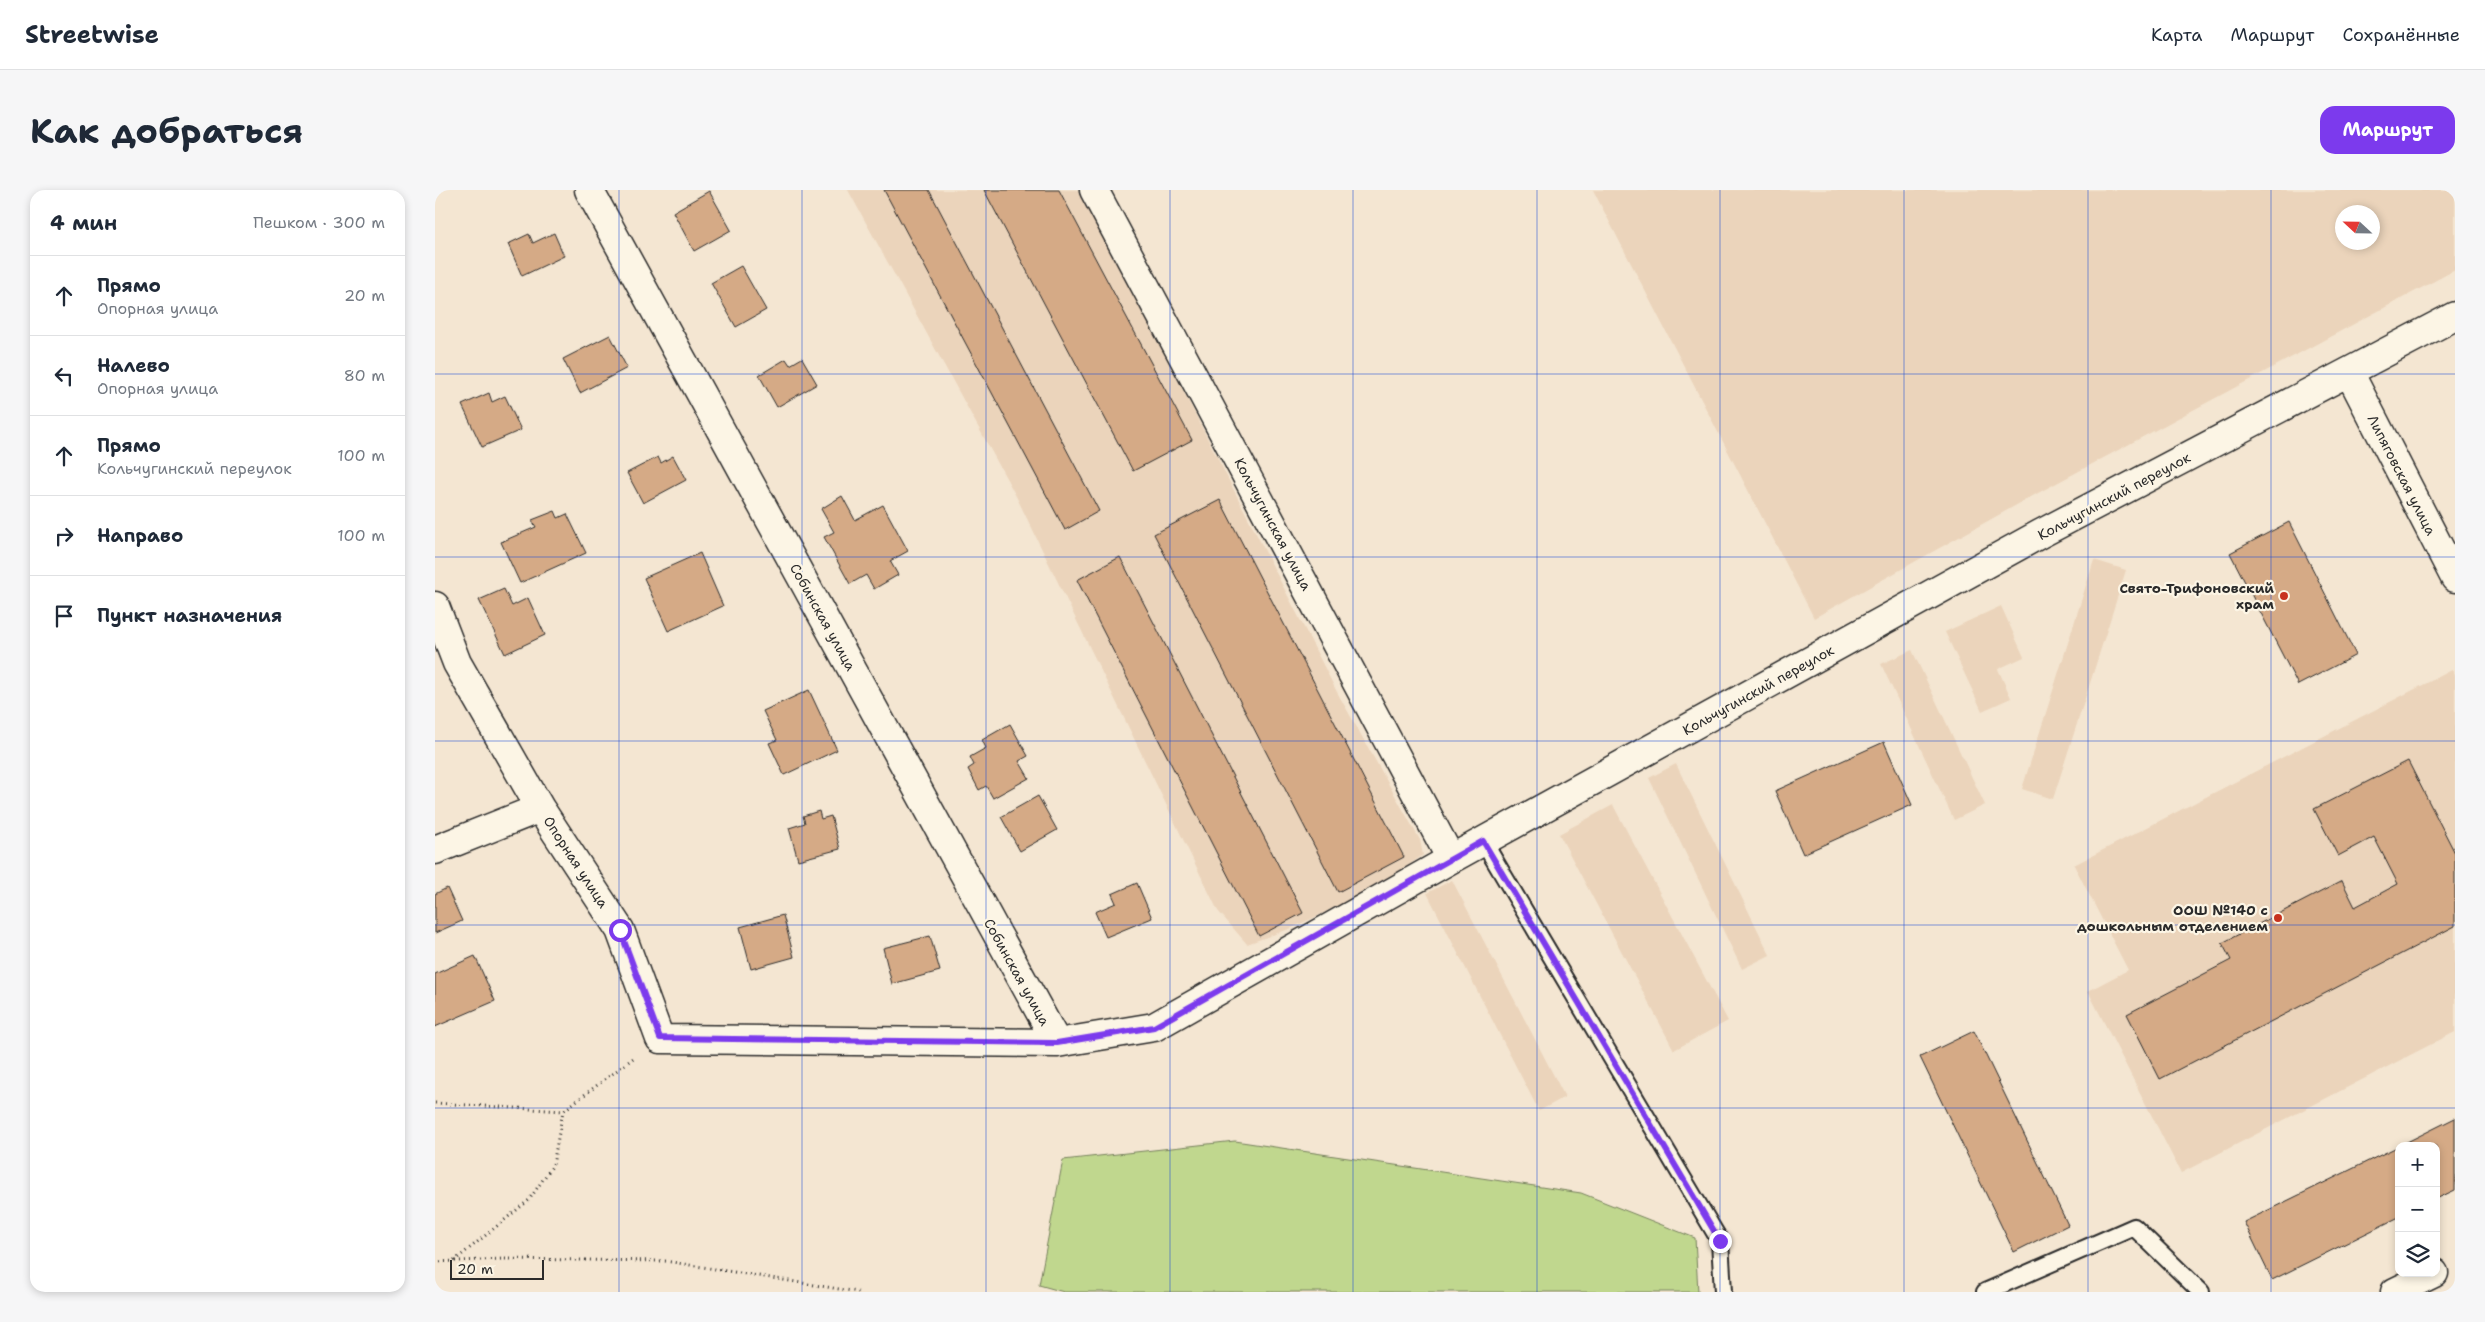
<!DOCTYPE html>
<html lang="ru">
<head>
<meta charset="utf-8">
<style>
	body { margin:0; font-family:"Shantell Sans",sans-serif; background:#f6f6f7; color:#1f2937 }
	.controls { position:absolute; right:15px; bottom:15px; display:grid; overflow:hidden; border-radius:10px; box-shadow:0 2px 8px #0003 }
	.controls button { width:45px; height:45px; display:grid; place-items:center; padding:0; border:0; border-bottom:1px solid #e0e1e3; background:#fff; color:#1f2937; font:25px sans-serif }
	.compass { position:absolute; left:1900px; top:15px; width:45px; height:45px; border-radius:50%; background:#fff; box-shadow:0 2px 8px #0003; rotate:292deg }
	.scale { position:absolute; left:15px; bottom:12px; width:94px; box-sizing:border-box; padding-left:5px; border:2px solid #2b2b2b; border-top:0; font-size:14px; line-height:18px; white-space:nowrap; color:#2b2b2b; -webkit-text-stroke:4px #fcf5e5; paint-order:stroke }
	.stop { position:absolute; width:15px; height:15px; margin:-11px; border:4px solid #7c3aed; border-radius:50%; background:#fff }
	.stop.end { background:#7c3aed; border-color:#fff; box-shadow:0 1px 5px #0008 }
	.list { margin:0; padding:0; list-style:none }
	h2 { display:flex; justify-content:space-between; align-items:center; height:65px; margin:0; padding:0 20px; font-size:21px }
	h2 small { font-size:16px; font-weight:400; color:#747a83 }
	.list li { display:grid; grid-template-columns:32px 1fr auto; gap:15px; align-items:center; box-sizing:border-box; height:80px; padding:0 20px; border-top:1px solid #e0e1e3 }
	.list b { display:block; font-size:19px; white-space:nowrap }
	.list p { margin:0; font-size:16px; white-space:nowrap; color:#747a83 }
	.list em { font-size:16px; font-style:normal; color:#747a83 }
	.icon { flex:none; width:28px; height:28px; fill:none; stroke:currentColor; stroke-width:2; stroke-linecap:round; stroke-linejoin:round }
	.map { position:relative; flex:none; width:2020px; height:1102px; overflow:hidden; border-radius:15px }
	header { display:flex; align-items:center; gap:30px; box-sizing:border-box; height:70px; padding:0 25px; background:#fff; border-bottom:1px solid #e0e1e3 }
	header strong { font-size:24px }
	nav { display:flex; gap:28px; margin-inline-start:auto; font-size:18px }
	.intro { display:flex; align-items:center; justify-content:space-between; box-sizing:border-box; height:120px; padding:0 30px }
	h1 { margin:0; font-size:35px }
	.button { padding:12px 22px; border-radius:15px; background:#7c3aed; color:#fff; font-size:18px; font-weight:700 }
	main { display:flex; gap:30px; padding:0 30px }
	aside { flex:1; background:#fff; border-radius:15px; box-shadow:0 2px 8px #0003 }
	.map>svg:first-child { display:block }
	.built { fill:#ebd4bb; fill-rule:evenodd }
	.green { fill:#c0d78e; stroke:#76815c }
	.building { fill:#d5aa86; stroke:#2b2b2b }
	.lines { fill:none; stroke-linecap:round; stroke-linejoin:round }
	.lane-casing { stroke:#2b2b2b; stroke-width:20 }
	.street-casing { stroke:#2b2b2b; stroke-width:31 }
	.path { stroke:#2b2b2b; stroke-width:3; stroke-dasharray:1 4; stroke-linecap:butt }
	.lane { stroke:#fcf5e5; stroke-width:16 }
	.street { stroke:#fcf5e5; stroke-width:28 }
	.route { stroke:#7c3aed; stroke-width:6 }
	.grid { fill:none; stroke:#1d4ed8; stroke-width:1; stroke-opacity:0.55 }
	.poi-dot { fill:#c8321e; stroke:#fcf5e5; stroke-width:2 }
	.labels { text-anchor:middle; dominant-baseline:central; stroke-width:4.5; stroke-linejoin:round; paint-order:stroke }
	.street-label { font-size:14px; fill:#2b2b2b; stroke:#fcf5e5 }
	.poi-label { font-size:14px; font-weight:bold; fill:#2b2b2b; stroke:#fcf5e5; text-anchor:end }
</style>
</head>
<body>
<header>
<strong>Streetwise</strong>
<nav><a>Карта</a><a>Маршрут</a><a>Сохранённые</a></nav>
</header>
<div class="intro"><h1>Как добраться</h1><a class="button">Маршрут</a></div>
<main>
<aside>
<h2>4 мин<small>Пешком · 300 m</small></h2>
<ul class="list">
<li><svg class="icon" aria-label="ahead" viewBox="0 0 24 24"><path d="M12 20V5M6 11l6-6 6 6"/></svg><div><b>Прямо</b><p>Опорная улица</p></div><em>20 m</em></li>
<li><svg class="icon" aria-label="left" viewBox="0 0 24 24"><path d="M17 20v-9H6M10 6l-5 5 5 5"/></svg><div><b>Налево</b><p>Опорная улица</p></div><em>80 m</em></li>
<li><svg class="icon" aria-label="ahead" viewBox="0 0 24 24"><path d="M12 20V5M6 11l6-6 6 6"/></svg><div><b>Прямо</b><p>Кольчугинский переулок</p></div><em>100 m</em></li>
<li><svg class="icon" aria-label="right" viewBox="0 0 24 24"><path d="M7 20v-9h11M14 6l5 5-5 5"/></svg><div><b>Направо</b></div><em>100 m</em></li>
<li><svg class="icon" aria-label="arrive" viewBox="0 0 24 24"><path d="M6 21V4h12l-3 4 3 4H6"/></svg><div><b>Пункт назначения</b></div></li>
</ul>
</aside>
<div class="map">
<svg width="2020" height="1102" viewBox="0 0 2020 1102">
	<rect width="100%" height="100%" fill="#f4e6d2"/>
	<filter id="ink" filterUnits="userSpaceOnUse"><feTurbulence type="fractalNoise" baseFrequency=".02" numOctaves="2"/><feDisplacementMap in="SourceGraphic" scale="10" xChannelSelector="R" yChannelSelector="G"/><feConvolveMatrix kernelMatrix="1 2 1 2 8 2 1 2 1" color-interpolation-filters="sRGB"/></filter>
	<g filter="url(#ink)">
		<path class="built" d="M413,0h230l40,73 219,429 83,148 3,15 -45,32 -86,41 -45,16 -29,-33 -202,-415z
			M1158,0h862v80l-417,223 -224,125zM1908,22h30v30h-30z
			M1659,370l32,10 -73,229 -31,-10z
			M1566,416l23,51 -26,12 13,29 -29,13 -37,-79z
			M1477,460l73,155 -31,15 -73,-156z
			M2017,480l3,5v357l-274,141 -93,-182 40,-21 -54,-105z
			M1241,574l94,191 -28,14 -93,-191z
			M1178,615l115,216 -54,29 -115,-216z
			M1017,690l113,217 -26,14 -112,-218z"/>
		<path class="green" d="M800,951l346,52 114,45 3,54h-634l-25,-7 24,-125z"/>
		<path class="building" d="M449,0h45l170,321 -34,19z
			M549,0h75l133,250 -59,31z
			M274,1l22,39 -37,21 -21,-39z
			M119,43l10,23 -42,20 -14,-32 21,-10 4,9z
			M306,76l25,44 -30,17 -25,-44z
			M175,145l17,33 -47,25 -17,-34z
			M367,168l15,26 -40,23 -18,-32 27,-16 4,6z
			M54,203l3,9 13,-6 16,34 -39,17 -20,-42z
			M238,266l13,24 -43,23 -16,-30 31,-16 3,6z
			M407,306l13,24 28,-15 25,46 -18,10 8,14 -24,14 -8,-14 -16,9 -26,-47 10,-5 -13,-23z
			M785,310l184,357 -66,35 -184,-358z
			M120,321l3,7 9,-4 19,39 -66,30 -19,-41 35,-15 -4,-7z
			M1854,332l67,133 -58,30 -68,-132z
			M265,363l23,53 -55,25 -24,-53z
			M685,367l183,356 -44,23 -182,-356z
			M69,399l8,17 16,-8 17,37 -40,19 -26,-54z
			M374,500l28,60 -53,25 -15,-32 8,-3 -14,-29z
			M575,534l18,32 -9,5 10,17 -36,20 -7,-12 -7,4 -11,-21 6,-4 -4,-8 16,-9 -4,-8z
			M1449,552l28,63 -109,49 -28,-63z
			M1973,571l47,92v73l-295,153 -33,-65 104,-54 -9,-17 120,-62 13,26 43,-23 -24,-47 -36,19 -24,-47z
			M603,606l19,34 -37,21 -19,-34z
			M384,621l2,8 10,-3 9,33 -42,11 -9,-32 16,-5 -2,-7z
			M702,693l15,35 -46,19 -11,-25 21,-9 -4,-9z
			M12,698l15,33 -27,12v-39z
			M348,725l11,42 -43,12 -11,-42z
			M495,746l10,35 -48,13 -9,-36z
			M40,766l20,45 -60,26v-53z
			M1539,841l94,194 -54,27 -94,-195z
			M2020,928v72l-19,9v-53h-37z
			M1964,956v71l-127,63 -28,-58z"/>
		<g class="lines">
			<g class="lane-casing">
				<path id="lane" d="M1048,651l237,400 3,51
					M1550,1102l149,-65 67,65"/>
			</g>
			<g class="street-casing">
				<path id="street" d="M154,0l468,853
					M659,0l357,669
					M1914,182l106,206
					M0,416l22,57 83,145 80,122 40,109 397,4 97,-16 297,-168 589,-325 415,-218
					M0,660l105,-42
					M1960,1102l39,-19"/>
			</g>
			<path class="path" d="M0,913l128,8 73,-55
				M19,1071l75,-61 24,-35 10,-54
				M0,1072l68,-3 162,2 193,31"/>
			<use href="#lane" class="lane"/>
			<use href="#street" class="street"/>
		</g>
	</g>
	<g class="lines" filter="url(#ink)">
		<path class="route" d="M185,740l40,108 397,5 97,-16 329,-186 237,400"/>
	</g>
	<path class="grid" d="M184,0v1102M367,0v1102M551,0v1102M735,0v1102M918,0v1102M1102,0v1102M1285,0v1102M1469,0v1102M1653,0v1102M1836,0v1102M0,184h2020M0,367h2020M0,551h2020M0,735h2020M0,918h2020"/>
	<g class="poi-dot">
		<circle cx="1849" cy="406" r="5"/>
		<circle cx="1843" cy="728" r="5"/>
	</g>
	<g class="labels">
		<g class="street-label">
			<text transform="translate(1967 285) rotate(63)">Липяговская улица</text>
			<text transform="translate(1679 306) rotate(-28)">Кольчугинский переулок</text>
			<text transform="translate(838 334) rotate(62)">Кольчугинская улица</text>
			<text transform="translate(388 427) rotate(61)">Собинская улица</text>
			<text transform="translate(1323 500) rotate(-29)">Кольчугинский переулок</text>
			<text transform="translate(141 672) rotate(57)">Опорная улица</text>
			<text transform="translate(582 782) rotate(61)">Собинская улица</text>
		</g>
		<g class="poi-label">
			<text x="1839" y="398">Свято-Трифоновский<tspan x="1839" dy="16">храм</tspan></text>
			<text x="1833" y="720">ООШ №140 с<tspan x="1833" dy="16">дошкольным отделением</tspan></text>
		</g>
	</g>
</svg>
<div class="controls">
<button>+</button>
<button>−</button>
<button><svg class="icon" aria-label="layers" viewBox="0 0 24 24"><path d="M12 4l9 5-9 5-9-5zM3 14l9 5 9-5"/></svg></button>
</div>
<svg class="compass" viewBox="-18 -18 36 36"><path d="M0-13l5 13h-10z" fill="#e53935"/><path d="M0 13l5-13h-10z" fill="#747a83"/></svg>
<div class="scale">20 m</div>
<div class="stop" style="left:185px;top:740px"></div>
<div class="stop end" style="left:1285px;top:1051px"></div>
</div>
</main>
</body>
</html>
